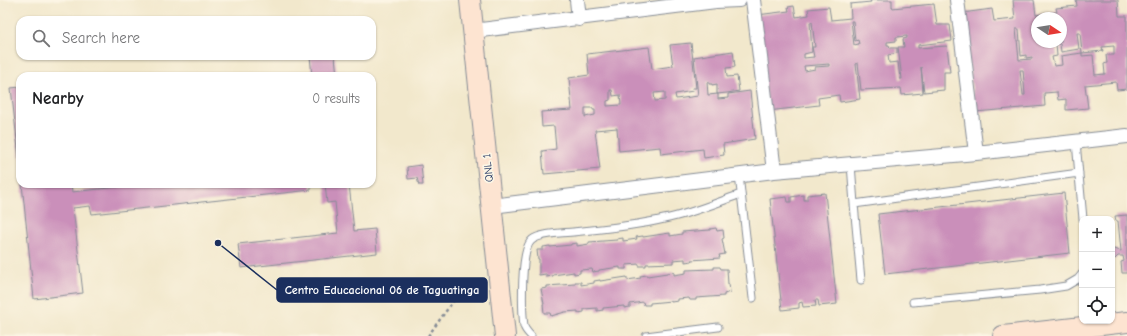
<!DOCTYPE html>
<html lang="en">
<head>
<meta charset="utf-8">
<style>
	body { margin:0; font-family:"Comic Neue",sans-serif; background:#f6f6f6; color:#202124 }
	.controls { position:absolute; right:12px; bottom:12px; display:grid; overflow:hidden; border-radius:8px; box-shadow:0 1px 3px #0004 }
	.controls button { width:36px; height:36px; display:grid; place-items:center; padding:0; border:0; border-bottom:1px solid #e0e0e0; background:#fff; color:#202124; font:20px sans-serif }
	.compass { position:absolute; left:1031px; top:12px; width:36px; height:36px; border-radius:50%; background:#fff; box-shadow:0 1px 3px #0004; rotate:102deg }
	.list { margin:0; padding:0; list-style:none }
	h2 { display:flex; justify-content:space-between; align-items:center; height:52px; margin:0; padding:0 16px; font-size:17px }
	h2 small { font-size:13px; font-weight:400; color:#757577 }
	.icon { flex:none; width:22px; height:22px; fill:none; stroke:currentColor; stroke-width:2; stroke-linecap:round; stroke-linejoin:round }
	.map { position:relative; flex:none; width:1127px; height:336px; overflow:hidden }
	.search { position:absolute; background:#fff; box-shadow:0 1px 3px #0004; left:16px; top:16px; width:360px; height:44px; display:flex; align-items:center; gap:10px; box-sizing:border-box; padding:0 14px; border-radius:12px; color:#757577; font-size:15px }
	.panel { position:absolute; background:#fff; box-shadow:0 1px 3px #0004; left:16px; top:72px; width:360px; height:116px; border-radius:12px }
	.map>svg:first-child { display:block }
	.building { fill:#ca8fba; fill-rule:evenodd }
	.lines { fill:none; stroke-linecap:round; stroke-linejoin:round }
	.lane-casing { stroke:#868c95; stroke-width:9 }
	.street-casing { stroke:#868c95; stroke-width:16 }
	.secondary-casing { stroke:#868c95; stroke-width:22 }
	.path { stroke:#868c95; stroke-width:2.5; stroke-dasharray:3 3; stroke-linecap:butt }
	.lane { stroke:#fff; stroke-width:7 }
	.street { stroke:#fff; stroke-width:14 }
	.secondary { stroke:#fde4d1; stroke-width:20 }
	.labels { text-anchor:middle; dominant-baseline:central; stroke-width:3.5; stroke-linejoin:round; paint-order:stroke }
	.street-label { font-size:11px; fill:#1b2f5e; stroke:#fcf5e5 }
	.leader { fill:none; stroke:#1b2f5e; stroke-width:1.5 }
	.callout-dot { fill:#1b2f5e; stroke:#fcf5e5; stroke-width:1.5 }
	.callout { fill:#1b2f5e; stroke:#1b2f5e; stroke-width:1.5 }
	.callout-label { font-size:12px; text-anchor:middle; font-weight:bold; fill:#fff }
</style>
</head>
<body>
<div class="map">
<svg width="1127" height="336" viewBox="0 0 1127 336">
	<rect width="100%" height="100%" fill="#fcf5e5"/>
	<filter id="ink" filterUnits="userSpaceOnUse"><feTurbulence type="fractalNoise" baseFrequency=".025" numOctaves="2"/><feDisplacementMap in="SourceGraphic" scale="8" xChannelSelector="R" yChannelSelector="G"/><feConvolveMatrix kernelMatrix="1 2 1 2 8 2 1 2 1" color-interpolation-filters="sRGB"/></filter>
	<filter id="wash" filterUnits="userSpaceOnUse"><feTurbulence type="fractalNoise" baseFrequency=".012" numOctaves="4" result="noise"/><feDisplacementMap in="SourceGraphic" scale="16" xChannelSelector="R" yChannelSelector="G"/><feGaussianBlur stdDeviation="0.9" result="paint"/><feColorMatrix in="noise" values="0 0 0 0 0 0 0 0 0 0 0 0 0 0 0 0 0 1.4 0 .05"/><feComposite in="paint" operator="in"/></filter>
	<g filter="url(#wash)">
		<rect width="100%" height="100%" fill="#f2e8cc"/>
		<g id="blocks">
			<path class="building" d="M870,0h22v8l42,-4 3,21h13l2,16 -34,4v3l29,-2 3,26h-6v18l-20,2 -3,-25 2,26 -21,2 -1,-7 -40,2 -3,-27 -2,1 4,35 -20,3 -1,-7 -21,3 1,7 -51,6 -11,-96 32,-4 -1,-4 6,-1 2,11 13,-2 -1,-6 21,-2 2,13 20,-2 -1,-14 21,-2zM851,21h2l2,20 3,-1 1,4 -5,1zM810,22h2l3,25h-3l2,10 -10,1v-4l8,-2zM907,36v2l-4,1 1,8h-6l4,32h-2l-2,-17 -9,1 -1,-8 9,-2v-5h-7l-1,-3h-2v-3l9,-1v-4zM829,64v2l-14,1v2l-10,2 -1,-5z
				M1013,0h21l2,15 21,-3 -1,-4 21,-2 -1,-6h42l1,16h8v73l-10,1 -1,-8 -31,3 3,23 -22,2v-11l-8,1 -1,-8 -13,1 1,13 -70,6 -13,-99 30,-4 2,12 21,-2zM1037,18h24v24h-24zM1016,29h3l2,27 5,-1v3l6,-1v2l-13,1zM1077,33h3l2,20 21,-2 -1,-4 12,-1v9h-8l1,8 -3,1 1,10 -10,1 -2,-20 -11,1v-3l-21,3 1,9 -8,1 -2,-9 5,-1 -1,-12h4l1,8 18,-3zM1020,70h3l2,25h-2z
				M691,43l5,45h-4l1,3 -18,3 1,5 22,-3 -4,-39 39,-6 2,16 -9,1 1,9 10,-1 2,15 -12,2 -10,1v-10l-5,1v-1h-3v-2h-2l1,13 10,-1v5l10,-1v-4l22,-3 5,48 -32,5 1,11 -20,3 -1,-9 -42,5 -1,-7 -41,4 -2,-23 -22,2 5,39 -56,5 -2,-23 14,-2 -2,-23 -12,1 -1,-15 31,-2 -3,-32 20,-3 -2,-21 62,-7 3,22 21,-3 -3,-21zM610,90h2l1,6 7,-1 1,10 -14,1v-5l3,-1zM665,92v8l-10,1 -1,-8zM585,108h8v2h2v5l-10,2z
				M310,56h25l2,20h-25z
				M20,87v71h-1l-8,-70z
				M421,165l2,20h-4l-2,-7 -9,1 -1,-12z
				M22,184h49l1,8 74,-8h165v6l-219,24 -2,-8 -17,2 10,85 -49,6z
				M325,184h24l5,47 21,-2 2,24 -136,15 -3,-24 100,-11 -3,-31 -8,1z
				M825,193l12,111 -18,2 -1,-6h-3l1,6 -13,1 -1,-5 -3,1v5l-17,2 -12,-111 17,-2 1,5h3v-5l13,-2v5h3v-5z
				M1064,193l6,60 -185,21 -7,-60z
				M1127,215v58h-5l-1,-11 3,-1 -1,-5h-5l-3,3 -3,-2v-6l2,-2 7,2 -3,-30h-2l-1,-5z
				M716,228l1,3 6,-1 1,8 -2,1 3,15 -6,1 1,3 -29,2 1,1 -7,1v-3l-12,1v3l-27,1v2h-7v-2l-13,1v4h-6v-2l-21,3v1l-6,1 -1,-3 -12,1v3l-6,1v-2l-21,3v1l-7,1v-3l-7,1v-16h-1l-1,-9h6v-3l7,-1v1l21,-2v-1l6,-1v3l12,-2v-2l28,-2v-1l6,-1v3l14,-2 -1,-2 7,-1v1l27,-4v3l12,-2v-2l28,-2v-1z
				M714,267h6l1,2h6l1,15h1l1,8 -6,2v2l-28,2v2h-6l-1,-2 -11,1v2l-7,1v-1l-21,2v2h-6l-1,-3 -13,2v3l-6,1v-2l-21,2v2l-6,1v-3l-13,1v3l-6,1v-2l-13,1 -14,4 -1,-3h-6l-1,-9h1l-3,-15 6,-1v-2l28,-2v-2h6v3l13,-2v-2l6,-1v1l27,-4v3l14,-2 -1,-2 7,-1v1l27,-4v3l12,-2v-3l28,-1z"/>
		</g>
	</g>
	<g filter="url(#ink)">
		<use href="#blocks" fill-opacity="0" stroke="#868c95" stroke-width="1"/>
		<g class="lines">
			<g class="lane-casing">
				<path id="lane" d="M1076,142l7,77
					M851,164l3,40 7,76
					M739,175l14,123
					M854,204l225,-31
					M913,302l127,-12 26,-4 12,-7 4,-5
					M531,336c-3,-3 -6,-6 -7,-10 -2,-15 -4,-77 8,-86 8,-7 31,-7 41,-8 30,-3 61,-6 91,-13 26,-5 52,-16 77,-25
					M646,336l72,-9"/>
			</g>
			<g class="street-casing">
				<path id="street" d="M577,0l2,19
					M753,0l21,171
					M957,0l19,153
					M473,31l243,-30 23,-1
					M492,206l282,-35 202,-18 151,-17"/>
			</g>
			<g class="secondary-casing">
				<path id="secondary" d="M470,0l35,336
					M1003,336l124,-14"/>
			</g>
			<path class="path" d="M428,336l34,-47 19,-2"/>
			<use href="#lane" class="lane"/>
			<use href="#street" class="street"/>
			<use href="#secondary" class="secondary"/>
		</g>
	</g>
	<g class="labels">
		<g class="street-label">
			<text transform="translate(488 168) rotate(-96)">QNL 1</text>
		</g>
	</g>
	<path class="leader" d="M218 243L277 290"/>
	<circle class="callout-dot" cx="218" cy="243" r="4"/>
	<rect class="callout" x="277" y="278" width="210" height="24" rx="4"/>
	<g class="callout-label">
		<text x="382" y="294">Centro Educacional 06 de Taguatinga</text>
	</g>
</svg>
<div class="controls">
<button>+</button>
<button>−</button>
<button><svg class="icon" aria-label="locate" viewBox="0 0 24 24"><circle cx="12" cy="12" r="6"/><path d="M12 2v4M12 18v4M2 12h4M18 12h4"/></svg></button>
</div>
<svg class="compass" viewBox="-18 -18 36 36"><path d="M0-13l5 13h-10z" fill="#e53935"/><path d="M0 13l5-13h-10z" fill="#757577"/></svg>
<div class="search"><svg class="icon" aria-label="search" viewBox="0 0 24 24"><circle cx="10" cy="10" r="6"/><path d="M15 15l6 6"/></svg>Search here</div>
<section class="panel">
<h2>Nearby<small>0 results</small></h2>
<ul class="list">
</ul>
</section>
</div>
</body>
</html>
